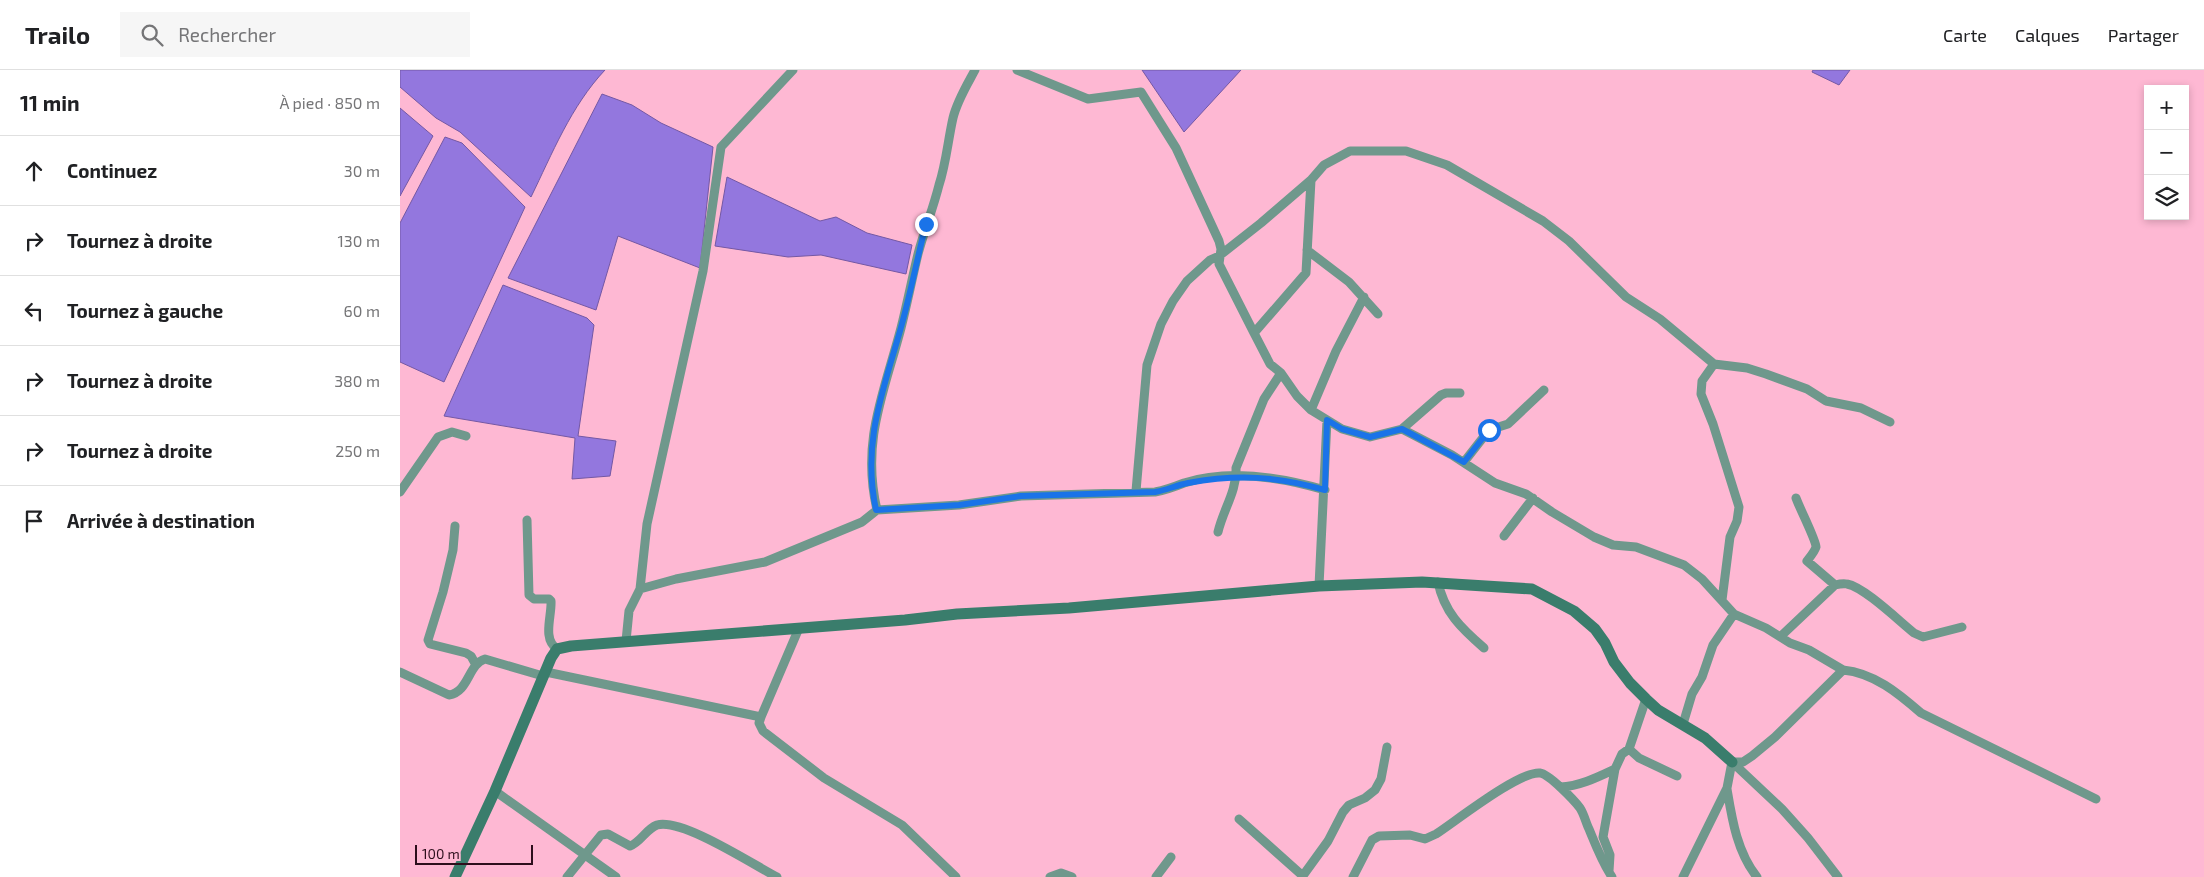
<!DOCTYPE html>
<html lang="fr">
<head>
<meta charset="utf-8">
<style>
	body { margin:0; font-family:"Exo 2",sans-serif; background:#f6f6f6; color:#202124 }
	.controls { position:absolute; right:15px; top:15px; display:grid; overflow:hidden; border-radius:0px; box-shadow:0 2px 8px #0003 }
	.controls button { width:45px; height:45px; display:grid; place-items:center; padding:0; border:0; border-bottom:1px solid #e0e0e0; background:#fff; color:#202124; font:25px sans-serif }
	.scale { position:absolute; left:15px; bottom:12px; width:118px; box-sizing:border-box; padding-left:5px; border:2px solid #2d0e1c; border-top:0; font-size:14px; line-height:18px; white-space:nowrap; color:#2d0e1c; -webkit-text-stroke:4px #feb8d3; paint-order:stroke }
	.stop { position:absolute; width:15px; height:15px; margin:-11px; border:4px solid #1a73e8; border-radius:50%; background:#fff }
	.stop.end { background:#1a73e8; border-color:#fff; box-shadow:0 1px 5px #0008 }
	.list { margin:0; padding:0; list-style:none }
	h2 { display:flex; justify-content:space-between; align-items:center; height:65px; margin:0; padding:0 20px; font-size:21px }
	h2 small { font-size:16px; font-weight:400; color:#757577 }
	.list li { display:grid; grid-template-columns:32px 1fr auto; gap:15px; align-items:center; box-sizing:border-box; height:70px; padding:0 20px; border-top:1px solid #e0e0e0 }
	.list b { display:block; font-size:19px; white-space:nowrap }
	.list em { font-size:16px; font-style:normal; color:#757577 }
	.icon { flex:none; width:28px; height:28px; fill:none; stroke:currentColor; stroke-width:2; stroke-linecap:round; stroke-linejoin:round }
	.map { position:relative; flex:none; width:1804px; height:807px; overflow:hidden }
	header { display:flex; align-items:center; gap:30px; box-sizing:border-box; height:70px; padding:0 25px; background:#fff; border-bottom:1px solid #e0e0e0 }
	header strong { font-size:24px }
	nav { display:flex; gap:28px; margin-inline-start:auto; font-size:18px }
	.search { width:350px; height:45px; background:#f6f6f6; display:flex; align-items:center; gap:12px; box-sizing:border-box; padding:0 18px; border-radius:0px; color:#757577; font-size:19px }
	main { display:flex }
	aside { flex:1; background:#fff }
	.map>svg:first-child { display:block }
	.water { fill:#9377de; stroke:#7458a4 }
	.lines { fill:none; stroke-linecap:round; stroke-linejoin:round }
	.street { stroke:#6f988c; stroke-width:9 }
	.secondary { stroke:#3a7d6c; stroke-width:11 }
	.route { stroke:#1a73e8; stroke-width:6 }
</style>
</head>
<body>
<header>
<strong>Trailo</strong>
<div class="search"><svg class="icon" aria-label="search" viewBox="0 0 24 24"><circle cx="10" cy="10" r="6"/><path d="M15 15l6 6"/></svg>Rechercher</div>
<nav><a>Carte</a><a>Calques</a><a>Partager</a></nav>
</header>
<main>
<aside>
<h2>11 min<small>À pied · 850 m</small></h2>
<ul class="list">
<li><svg class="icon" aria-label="ahead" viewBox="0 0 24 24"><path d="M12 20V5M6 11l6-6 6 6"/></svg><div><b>Continuez</b></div><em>30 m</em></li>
<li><svg class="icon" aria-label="right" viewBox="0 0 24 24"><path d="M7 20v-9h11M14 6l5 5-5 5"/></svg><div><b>Tournez à droite</b></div><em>130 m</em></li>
<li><svg class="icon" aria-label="left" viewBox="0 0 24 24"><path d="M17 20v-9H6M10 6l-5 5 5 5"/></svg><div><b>Tournez à gauche</b></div><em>60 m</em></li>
<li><svg class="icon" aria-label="right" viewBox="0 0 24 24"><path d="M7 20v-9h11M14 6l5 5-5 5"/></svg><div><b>Tournez à droite</b></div><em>380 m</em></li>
<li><svg class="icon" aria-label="right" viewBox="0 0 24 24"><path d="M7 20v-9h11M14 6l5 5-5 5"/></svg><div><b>Tournez à droite</b></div><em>250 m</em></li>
<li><svg class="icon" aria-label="arrive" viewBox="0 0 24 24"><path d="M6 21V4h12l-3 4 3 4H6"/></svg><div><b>Arrivée à destination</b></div></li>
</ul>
</aside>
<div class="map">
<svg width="1804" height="807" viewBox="0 0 1804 807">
	<rect width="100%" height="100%" fill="#feb8d3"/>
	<path class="water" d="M0,0h205c-34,36 -53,84 -74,127l-71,-65 -24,-14 -36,-31z
		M742,0h99l-57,62z
		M1413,0h37l-11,15 -27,-13z
		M202,24l30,11 29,18 52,24 -13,121 -82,-32 -22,74 -88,-32z
		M0,38l33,28 -33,60z
		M45,67l17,6 63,64 -81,175 -44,-20v-139z
		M327,107l93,44 16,-4 31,16 45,12 -6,29 -85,-19 -33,2 -73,-11z
		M103,215l84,33 7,7 -16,111 38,5 -6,35 -38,3 3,-41 -131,-22z"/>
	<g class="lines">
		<path class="street" d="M617,0l71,29 53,-7 35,56 43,93 2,8 -2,15 35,69
			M911,110l-5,93 -52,60 16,31 11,9 16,23 14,14 31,19 28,8 32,-8 39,-34 5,-2h14
			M907,180l42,32 29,32
			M1314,294l-12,17 -1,13 12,30 26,83 -2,14 -7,16 -8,63
			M911,340l25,-59 28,-54
			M1002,359l50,26 43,28 31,11 26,18 42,25 19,8 23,2 48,18 18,14 32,35 32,14 24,15 19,7 34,20
			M1064,392l25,-32 19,-6 36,-34
			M736,421l11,-126 14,-41 12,-23 14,-20 23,-21 9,-4 42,-33 50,-43 13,-15 26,-14h56l41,14 96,56 26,20 57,56 34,22 54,45 33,4 19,6 41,15 19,12 35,7 29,14
			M0,422l38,-55 14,-5 14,4
			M1396,428c3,9 20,42 20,49 -1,4 -6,10 -9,14l28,24
			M477,440l82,-5 62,-9 134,-4c11,-2 19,-5 29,-9 45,-14 97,-6 141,7
			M127,450l2,75 5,4h15l2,2c1,15 -9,38 6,48
			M55,456l-2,24 -10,42 -15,48 2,4 36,9 5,3 5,9
			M818,462c5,-22 19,-41 18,-64l28,-69 17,-26
			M1104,466l29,-38
			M1038,512c6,30 23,46 46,66
			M919,516l8,-166
			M240,519l36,-10 89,-17 97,-40 15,-12c-16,-69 7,-117 24,-182 6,-24 11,-49 17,-74 6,-23 15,-45 21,-69 7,-21 9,-45 14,-67 4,-17 14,-33 22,-48
			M399,558l-38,89 -2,6 4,8 61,47 78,47 54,52
			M1381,566l54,-51c4,-1 8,-2 12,-1 17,3 52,37 67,49l9,4 39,-10
			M226,571l3,-30 11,-22 7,-65 56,-253 18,-124 72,-77
			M0,602l49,23c20,-3 19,-31 36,-36l58,17
			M146,602l215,45
			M1283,654l9,-30 10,-17 11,-32 21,-31
			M1229,679l10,9 38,18
			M1332,692h11l9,-6 23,-19 68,-67c31,3 55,23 78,43l175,86
			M1332,692l50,47 26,29 30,39
			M1160,717c20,-1 38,-10 55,-18
			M1327,719c5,30 10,63 30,88
			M95,721l121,86
			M839,749l64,57
			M1209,801l1,-16 -7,-18 12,-68 7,-15 7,-5 17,-50
			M167,807l34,-42 7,-1 22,12c11,-4 16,-17 27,-21 25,-7 95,39 120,52
			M650,807l11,-4 11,4
			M756,807l15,-20
			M902,807l26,-36 15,-29 6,-7 16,-7 10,-8 6,-11 6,-32
			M953,807l19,-37 7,-4 31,-1 15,4 11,-5c20,-13 83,-63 104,-61 9,1 34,27 40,35 4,6 6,15 9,21 7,17 13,33 23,48
			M1283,807l44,-89 5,-26"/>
		<path class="secondary" d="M55,807l40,-86 56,-133 6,-9 14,-3 334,-26 52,-6 112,-6 250,-22 103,-4 110,7 42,22 21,18 10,14 9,19 16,21 16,16 12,11 47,28 27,24"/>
	</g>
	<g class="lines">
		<path class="route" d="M526,154c-9,35 -16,72 -26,107 -18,63 -38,113 -24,179l83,-5 62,-9 134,-4c12,-2 22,-7 33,-9 49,-9 89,-7 137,7l2,-70 15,9 28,8 32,-8 62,33 25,-32"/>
	</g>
</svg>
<div class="controls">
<button>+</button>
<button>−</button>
<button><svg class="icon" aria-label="layers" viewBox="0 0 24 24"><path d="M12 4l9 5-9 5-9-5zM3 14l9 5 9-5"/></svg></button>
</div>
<div class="scale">100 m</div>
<div class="stop" style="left:1089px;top:360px"></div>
<div class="stop end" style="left:526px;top:154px"></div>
</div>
</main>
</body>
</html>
